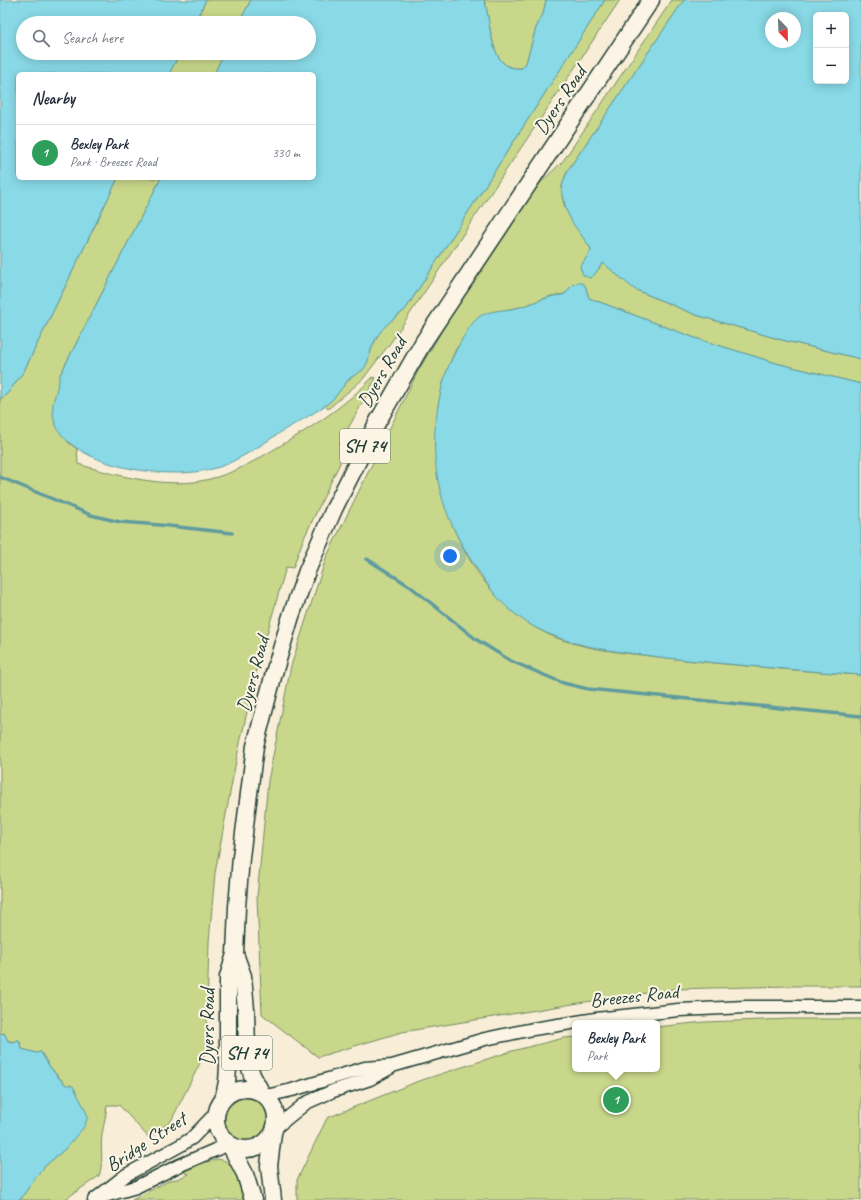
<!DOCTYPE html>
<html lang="en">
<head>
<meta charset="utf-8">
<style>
	body { margin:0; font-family:Caveat,sans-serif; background:#f6f6f7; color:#1f2937 }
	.controls { position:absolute; right:12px; top:12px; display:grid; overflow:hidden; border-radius:6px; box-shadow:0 2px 10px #0003 }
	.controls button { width:36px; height:36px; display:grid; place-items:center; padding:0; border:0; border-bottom:1px solid #e0e1e3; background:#fff; color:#1f2937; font:20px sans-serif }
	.compass { position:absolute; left:765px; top:12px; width:36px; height:36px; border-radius:50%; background:#fff; box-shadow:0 2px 10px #0003; rotate:157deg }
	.you { position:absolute; left:450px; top:556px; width:14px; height:14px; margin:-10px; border:3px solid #fff; border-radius:50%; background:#1a73e8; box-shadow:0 0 0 6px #1a73e833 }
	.badge { display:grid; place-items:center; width:26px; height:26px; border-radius:50%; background:#111827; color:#fff; font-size:13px; font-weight:700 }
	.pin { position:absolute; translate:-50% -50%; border:2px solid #fff; box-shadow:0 1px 4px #0006 }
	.popup { position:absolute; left:572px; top:1020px; width:88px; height:52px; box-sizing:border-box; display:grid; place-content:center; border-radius:6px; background:#fff; filter:drop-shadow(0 1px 3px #0005); font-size:13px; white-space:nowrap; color:#747a83 }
	.popup b { font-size:15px; color:#1f2937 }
	.popup::after { content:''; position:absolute; left:50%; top:100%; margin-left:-8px; border:8px solid transparent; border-top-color:#fff }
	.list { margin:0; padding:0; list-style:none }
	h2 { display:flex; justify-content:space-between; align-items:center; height:52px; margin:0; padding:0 16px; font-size:17px }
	h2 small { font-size:13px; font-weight:400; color:#747a83 }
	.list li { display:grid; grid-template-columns:26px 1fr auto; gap:12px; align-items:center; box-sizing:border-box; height:56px; padding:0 16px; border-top:1px solid #e0e1e3 }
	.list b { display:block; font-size:15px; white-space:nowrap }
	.list p { margin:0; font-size:13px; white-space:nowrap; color:#747a83 }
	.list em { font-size:13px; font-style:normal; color:#747a83 }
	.icon { flex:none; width:22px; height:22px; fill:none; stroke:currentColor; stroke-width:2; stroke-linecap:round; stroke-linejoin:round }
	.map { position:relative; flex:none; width:861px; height:1200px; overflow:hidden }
	.search { position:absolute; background:#fff; box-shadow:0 2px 10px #0003; left:16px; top:16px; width:300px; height:44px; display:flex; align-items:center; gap:10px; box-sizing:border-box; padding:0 14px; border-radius:22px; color:#747a83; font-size:15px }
	.panel { position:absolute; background:#fff; box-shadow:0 2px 10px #0003; left:16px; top:72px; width:300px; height:108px; border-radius:6px }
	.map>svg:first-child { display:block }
	.green { fill:#c9d78b; stroke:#748a60 }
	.water { fill:#89d9e6; stroke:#5f9b9f; fill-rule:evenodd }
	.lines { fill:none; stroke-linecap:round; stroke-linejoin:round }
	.stream { stroke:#5f9b9f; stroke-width:3.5 }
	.secondary-casing { stroke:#1f3d34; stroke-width:15 }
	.highway-casing { stroke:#1f3d34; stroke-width:19 }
	.secondary { stroke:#fcf5e5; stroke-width:12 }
	.highway { stroke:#fcf5e5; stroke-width:16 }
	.labels { text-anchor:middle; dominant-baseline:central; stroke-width:4; stroke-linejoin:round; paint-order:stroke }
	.shield { fill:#fcf5e5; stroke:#617469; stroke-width:1 }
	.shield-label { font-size:19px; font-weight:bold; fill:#1f3d34 }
	.street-label { font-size:20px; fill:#1f3d34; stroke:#fcf5e5 }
</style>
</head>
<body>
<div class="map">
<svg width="861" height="1200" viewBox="0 0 861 1200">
	<rect width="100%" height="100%" fill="#f8edd7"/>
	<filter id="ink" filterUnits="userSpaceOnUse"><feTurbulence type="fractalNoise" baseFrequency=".025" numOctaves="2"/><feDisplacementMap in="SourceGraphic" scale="8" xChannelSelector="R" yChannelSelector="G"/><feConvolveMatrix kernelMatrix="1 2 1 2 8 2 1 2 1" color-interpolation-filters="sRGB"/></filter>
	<g filter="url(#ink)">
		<path class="green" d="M206,0h45l-12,23h-44z
			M484,0h62l-3,14 -7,14 -10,35 -4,5c-34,5 -30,-47 -38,-68z
			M605,0h15l-229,342 -28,37 -35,30 -3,-4 6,-4 20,-24 11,-7 5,-7 6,-18 8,-16 24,-19z
			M672,0h12l-116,170c-2,4 -4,8 -5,12 -7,24 16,47 27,65l1,4 -11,16 3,7 7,4 4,-3 9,-12 33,27 60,25 86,25 79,19v25l-85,-21 -81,-25 -106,-40 -4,-13h-13l-7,9 -14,2 -30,11 -33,6 -26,28 -6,8 -5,11 -8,23 -5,23 16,123c17,39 44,77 82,99 36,21 82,24 123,29 67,8 134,13 202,18v311h-71l-116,3 -89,13 -183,30 -84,25 -56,-43 -5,-117 11,-116 23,-115 35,-108 91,-185 41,-70 25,-35 50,-78 30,-29z
			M180,53h44l-10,21h-45z
			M118,178h43l-101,197 8,67 9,7 1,15c37,11 77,22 116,18 32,-4 58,-19 84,-35 35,-20 67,-41 95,-70l3,1 -36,65v20l-37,77 -10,28 -7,-1 -31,109 -19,85 -21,112 -6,69 -3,109 -35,70 -22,17 -30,-33h-12c-1,10 -3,19 -5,29 -2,14 2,28 -3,42l-35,24h-44l13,-19 12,-15 20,-17 19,-42c-12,-20 -33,-33 -43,-55l-5,1 -14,-4 -2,-7 -12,-1 -4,-8 -4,1v-635l8,-6 16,-22z
			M792,1019h69v181h-564v-20l30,-62 89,-36 96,-31 52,-13 11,-1v32h82v-42l47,-5z
			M224 1119a22 22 0 1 1 44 0a22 22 0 1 1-44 0Z
			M218,1159c3,1 7,1 9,3 10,5 16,28 17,38h-112l38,-20 7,-1 12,-5 -6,-2 16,-8z"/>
		<path class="water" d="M0,0h206l-12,23h-171v30h157l-11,21h-151v104h100l-94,193 -16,22 -8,6z
			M251,0h233c8,21 4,73 38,68l4,-5 10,-35 7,-14 3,-14h59l-200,310c-13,10 -26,19 -32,35 -4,8 -4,18 -10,25 -4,3 -9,5 -13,8 -7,7 -12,17 -19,23 -12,10 -33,21 -47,29 -18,12 -37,25 -57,34 -35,16 -102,9 -136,-8 -21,-10 -41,-25 -38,-52 2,-9 5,-19 7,-29l101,-197h153v-104h-100l10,-21h85v-30h-70z
			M684,0h177v359l-79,-19 -86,-25 -62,-26 -31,-26 -9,12 -4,3 -7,-3 -3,-8 11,-16 -1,-4 -17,-23 -7,-14 -4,-20 1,-8 5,-12zM816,15h30v66h-30zM771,18h24v24h-24z
			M579,282l6,3 4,13 106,40 81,25 85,21v291c-65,-5 -130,-10 -194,-17 -44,-6 -89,-9 -129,-29 -12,-6 -31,-20 -40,-31 -6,-7 -11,-14 -16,-22 -47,-64 -60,-129 -35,-206 5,-13 21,-45 32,-53 11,-8 28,-6 41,-10 10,-2 20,-8 30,-10 5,-2 10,-1 15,-3l7,-9z
			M4,1033l4,8 7,1 3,-3 4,10 14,4 5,-1c6,12 15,24 25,33h4l3,1 11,21 4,10 -4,10 -19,22 -20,17 -12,15 -13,19h-20v-166z"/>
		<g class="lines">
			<path class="stream" d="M0,477l91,38 29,7 40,3 72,8
				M367,559l44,28 66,53 34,21 52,22 25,6 273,27"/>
			<g class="secondary-casing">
				<path id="secondary" d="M266,1096l26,-6 73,-22 27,-2 93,-27 48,-10 63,-10 83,-9 67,-3h115
					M275,1128l31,-25 27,-12 37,-12 20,-11
					M101,1197l35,-10 42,-21 51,-22
					M94,1200l32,-25 55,-30 11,-7 24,-25"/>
			</g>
			<g class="highway-casing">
				<path id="highway" d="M235,954l8,22 3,34 1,41 2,14 3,10 9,17
					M216 1119a30 30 0 1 1 60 0a30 30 0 1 1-60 0Z
					M223,1100l4,-18 1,-15v-90l7,-23 2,-47 4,-50 14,-111 19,-73 17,-57 16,-45 27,-62 44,-88 46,-80 227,-341
					M230,1145l15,29 8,26
					M273,1200l-4,-34 4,-33"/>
			</g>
			<use href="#secondary" class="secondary"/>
			<use href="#highway" class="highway"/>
		</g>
	</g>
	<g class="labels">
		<g class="shield">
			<rect x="340" y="429" width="50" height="34" rx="3"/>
			<rect x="222" y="1036" width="50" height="34" rx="3"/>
		</g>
		<g class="shield-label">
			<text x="365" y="446">SH 74</text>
			<text x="247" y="1053">SH 74</text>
		</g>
		<g class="street-label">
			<text transform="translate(560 100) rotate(-56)">Dyers Road</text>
			<text transform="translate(382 372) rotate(-60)">Dyers Road</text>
			<text transform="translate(253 674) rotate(-75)">Dyers Road</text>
			<text transform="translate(634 996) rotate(-6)">Breezes Road</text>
			<text transform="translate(207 1027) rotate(-90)">Dyers Road</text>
			<text transform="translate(146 1142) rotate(-33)">Bridge Street</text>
		</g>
	</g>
</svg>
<div class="controls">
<button>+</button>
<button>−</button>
</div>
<svg class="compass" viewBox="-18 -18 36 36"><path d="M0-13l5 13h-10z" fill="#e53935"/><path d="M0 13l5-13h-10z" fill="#747a83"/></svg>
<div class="you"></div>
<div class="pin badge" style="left:616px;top:1100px;background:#2e9e5b">1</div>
<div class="popup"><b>Bexley Park</b>Park</div>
<div class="search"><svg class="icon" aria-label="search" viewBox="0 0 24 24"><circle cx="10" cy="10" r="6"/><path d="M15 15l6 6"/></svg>Search here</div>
<section class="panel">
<h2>Nearby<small></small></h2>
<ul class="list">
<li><span class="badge" style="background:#2e9e5b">1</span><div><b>Bexley Park</b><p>Park · Breezes Road</p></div><em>330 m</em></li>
</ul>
</section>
</div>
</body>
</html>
